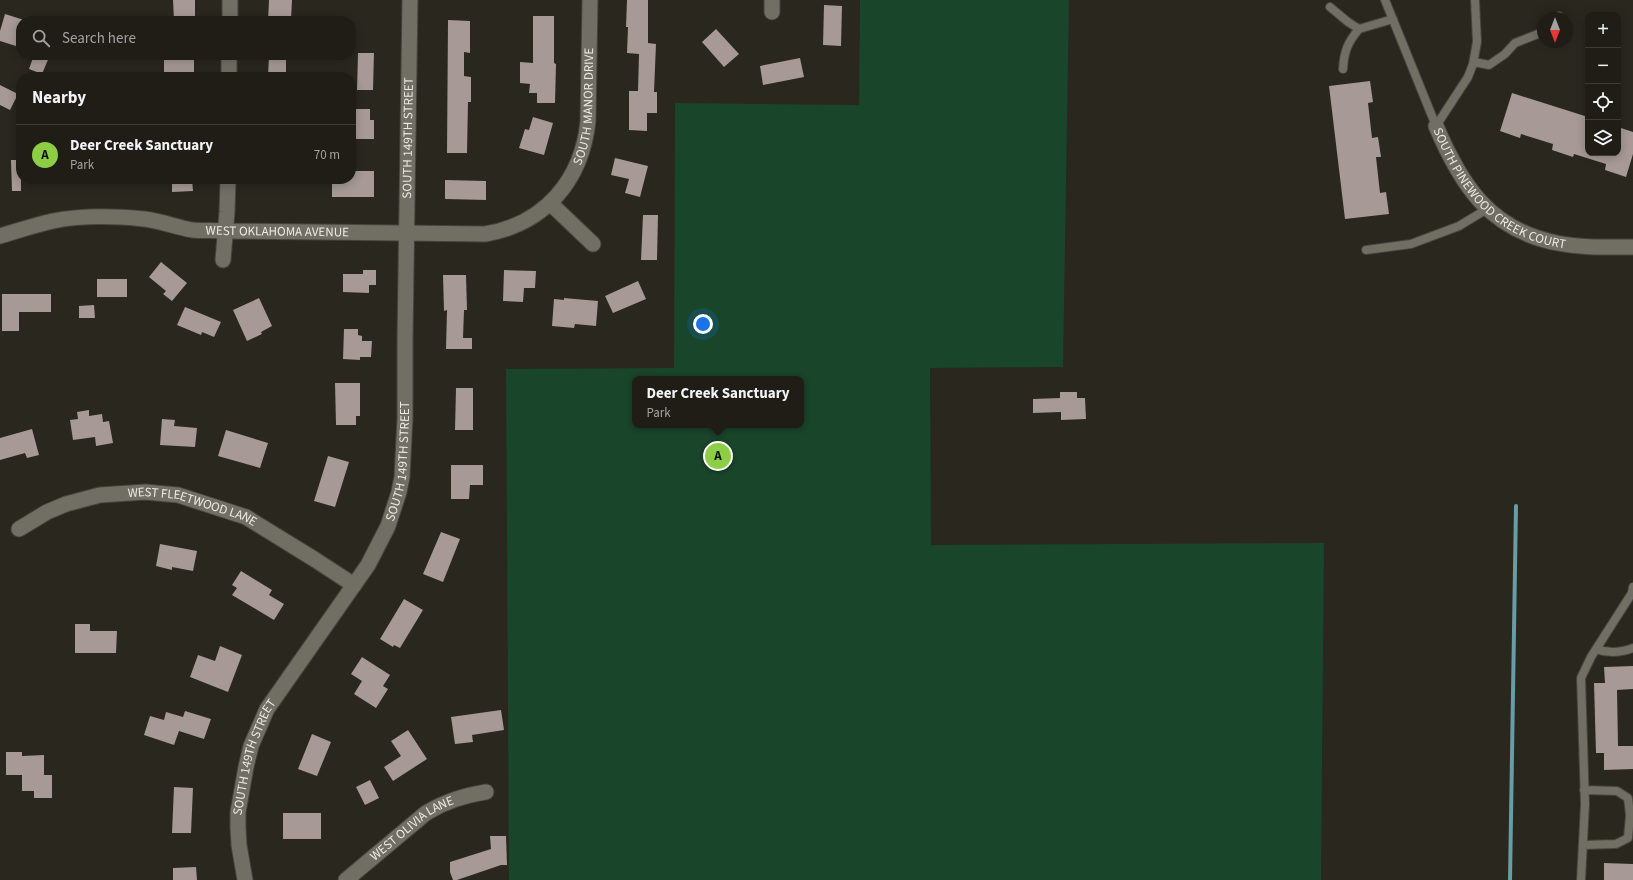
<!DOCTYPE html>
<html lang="en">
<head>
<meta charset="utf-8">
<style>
	body { margin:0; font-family:"Source Sans 3",sans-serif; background:#2c2a23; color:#f1f3f6 }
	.controls { position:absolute; right:12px; top:12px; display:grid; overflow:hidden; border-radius:8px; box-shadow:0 2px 10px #0003 }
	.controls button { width:36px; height:36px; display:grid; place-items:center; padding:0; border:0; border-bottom:1px solid #3c3b35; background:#1f1d16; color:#f1f3f6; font:20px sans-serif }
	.compass { position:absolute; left:1537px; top:12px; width:36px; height:36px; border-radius:50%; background:#1f1d16; box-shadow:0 2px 10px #0003; rotate:180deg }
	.you { position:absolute; left:703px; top:324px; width:14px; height:14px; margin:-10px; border:3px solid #fff; border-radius:50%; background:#1a73e8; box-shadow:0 0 0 6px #1a73e833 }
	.badge { display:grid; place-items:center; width:26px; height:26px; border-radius:50%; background:#8dce44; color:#111; font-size:13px; font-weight:700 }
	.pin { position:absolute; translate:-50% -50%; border:2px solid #fff; box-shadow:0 1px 4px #0006 }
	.popup { position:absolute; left:632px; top:376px; width:172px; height:52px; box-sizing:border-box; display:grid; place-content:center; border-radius:8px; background:#1f1d16; filter:drop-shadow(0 1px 3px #0005); font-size:13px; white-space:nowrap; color:#a1a2a1 }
	.popup b { font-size:15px; color:#f1f3f6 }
	.popup::after { content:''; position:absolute; left:50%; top:100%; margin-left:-8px; border:8px solid transparent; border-top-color:#1f1d16 }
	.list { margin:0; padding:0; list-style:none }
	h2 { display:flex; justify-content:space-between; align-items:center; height:52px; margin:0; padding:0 16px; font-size:17px }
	h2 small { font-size:13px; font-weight:400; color:#a1a2a1 }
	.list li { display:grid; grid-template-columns:26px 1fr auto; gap:12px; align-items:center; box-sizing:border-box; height:60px; padding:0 16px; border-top:1px solid #3c3b35 }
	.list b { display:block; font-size:15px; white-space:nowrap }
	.list p { margin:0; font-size:13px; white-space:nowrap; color:#a1a2a1 }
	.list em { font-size:13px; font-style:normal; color:#a1a2a1 }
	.icon { flex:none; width:22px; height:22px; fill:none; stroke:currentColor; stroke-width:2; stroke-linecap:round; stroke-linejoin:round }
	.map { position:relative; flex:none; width:1633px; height:880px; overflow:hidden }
	.search { position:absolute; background:#1f1d16; box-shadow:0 2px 10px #0003; left:16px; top:16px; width:340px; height:44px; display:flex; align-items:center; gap:10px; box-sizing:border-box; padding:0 14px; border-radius:16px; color:#a1a2a1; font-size:15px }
	.panel { position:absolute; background:#1f1d16; box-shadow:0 2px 10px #0003; left:16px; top:72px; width:340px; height:112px; border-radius:16px }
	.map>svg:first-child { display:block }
	.green { fill:#19452a; fill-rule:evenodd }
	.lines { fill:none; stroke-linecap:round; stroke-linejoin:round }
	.stream { stroke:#679da5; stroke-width:4 }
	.building { fill:#a69996 }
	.service-casing { stroke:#46443d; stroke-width:10 }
	.minor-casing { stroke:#46443d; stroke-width:17 }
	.service { stroke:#716e64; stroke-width:8 }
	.minor { stroke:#716e64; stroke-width:15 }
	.labels { text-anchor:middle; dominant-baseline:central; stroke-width:4; stroke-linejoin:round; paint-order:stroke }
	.street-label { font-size:13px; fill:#ebe9e3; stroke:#11100c }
</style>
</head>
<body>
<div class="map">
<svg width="1633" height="880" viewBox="0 0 1633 880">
	<rect width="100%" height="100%" fill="#29271e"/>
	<path class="green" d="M860,0h209l-6,367 -133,1 1,177 393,-2 -3,337h-812l-3,-511 168,-1 1,-265 184,2zM635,379h166v46h-166z"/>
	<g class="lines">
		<path class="stream" d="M1510,880l6,-374"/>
	</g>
	<path class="building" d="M173,0h22v21h-21z
		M269,0h23l-1,20 -23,1z
		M627,0h21v43l8,1 -2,48h3v21h-10v18l-18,-1v-39h9l1,-37 -12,-1 1,-26h-2z
		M824,5l18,1 -1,40 -18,-1z
		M5,14l19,6 -3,1v8l-5,17 -16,-5v-10z
		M533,16h21v47l2,1 -1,39h-18v-10h-8l1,-9 -10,-1v-21l13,1z
		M448,20l22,1v32l-6,-1v24l7,1v25h-3l-1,51h-20z
		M716,29l23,25 -15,13 -22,-25z
		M358,53h16l-1,37h-16z
		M34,55h16l-8,19 -13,-5z
		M164,55h30v22h-30z
		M269,55h17v22h-18z
		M800,58l4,19 -41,8 -3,-19z
		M1370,81l3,21 -5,1 4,35 6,-1 3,20h-5l4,36 6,-1 3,22 -44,5 -16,-133z
		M0,85l18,9 -8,16 -10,-5z
		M1512,93l76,24v36h30v-26l15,5v22l-7,23 -21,-7 1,-6 -32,-10 -1,3 -21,-7 1,-6 -32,-10 -1,4 -20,-7z
		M352,109h18v11h4v19h-23z
		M533,117l20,6 -9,32 -25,-7 6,-19 4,1z
		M615,158l33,8 -8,31 -15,-4 4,-14 -18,-4z
		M11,160h10v31h-9z
		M351,171h23v26h-42v-18h19z
		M172,179h20l1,12 -21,1z
		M445,180l41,1v19l-41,-1z
		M643,215h15l-1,45h-16z
		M161,262l26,21 -15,18 -9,-7 3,-3 -17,-14z
		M363,270h13v15h-7v8l-26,-1v-18h20z
		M504,270l32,1 -1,17h-11l-1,14 -20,-1z
		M443,275h23l1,35h-3l-1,28h9v11h-26l1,-39 -3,1z
		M97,279h30v18h-30z
		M638,281l8,18 -33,14 -8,-17z
		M2,294h49v18h-32v19h-17z
		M259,298l13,28 -11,6 1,2 -15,7 -14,-31z
		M564,298l34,3 -2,25 -21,-2 -1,4 -22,-2 2,-27 10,1z
		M94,305l1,13h-16v-12z
		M185,307l36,15 -7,15 -12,-5 -1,3 -24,-10z
		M344,329h14v6l4,1v5h10l-1,16h-11v3l-17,-1z
		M335,383h25v33h-4v9h-20z
		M456,388h17v42h-18z
		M1060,392h17v6h8l1,21 -25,1v-8l-28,1v-14l27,-1z
		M89,410v6l13,-2 1,8 6,-1 4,22 -17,3 -1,-9 -22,3 -3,-20 8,-1 -1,-7z
		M162,419l13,1 -1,6 23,2 -2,19 -35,-2z
		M32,429l7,26 -12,3 -2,-5 -25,7v-22z
		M226,430l42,13 -8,25 -42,-12z
		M328,456l21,6 -14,45 -21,-6z
		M451,465h32v20h-13l-1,14h-18z
		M441,532l19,7 -17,43 -20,-8z
		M160,544l37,7 -4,20 -21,-4v3l-16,-4z
		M241,571l31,19 -3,5 15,9 -10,16 -42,-25 5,-7 -5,-3z
		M404,599l19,11 -23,38 -6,-3 -1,2 -13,-8z
		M75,624h15v7h27l-1,22h-41z
		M220,646l22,9 -14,37 -38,-15 8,-22 17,6z
		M362,657l28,18 -7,11 5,3 -12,19 -22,-14 8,-13 -11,-7z
		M1633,666v23l-16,1 1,56h15v23l-29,1v-17h-8l-2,-70h11l-1,-16z
		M501,710l3,20 -32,5 1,7 -18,2 -4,-27z
		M185,711l26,8 -7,20 -25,-8 -5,14 -30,-10 6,-19 14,4 2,-8 17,5z
		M408,730l19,29 -34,22 -9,-14 17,-11 -10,-15z
		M312,734l19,8 -14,34 -19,-7z
		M6,752h16v4l22,-1v20h8v23h-18v-7h-12v-16h-16z
		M370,780l9,18 -14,7 -9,-18z
		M174,787l19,1 -2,45h-19z
		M283,813h38v26h-38z
		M490,836h16l1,29h-6l-44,15h-4l-3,-8v-10l41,-13z
		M1604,863l29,1v16h-29z
		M196,867l1,13h-24v-12z"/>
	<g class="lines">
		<g class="service-casing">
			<path id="service" d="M1385,0l51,126
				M1330,7l18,15 11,7 34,-10
				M1558,18l1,-2
				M1474,62l15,3 16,-11 10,-11 28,-11
				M1343,69c1,-18 5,-27 16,-40
				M1436,126l32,-49 5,-13 4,-22 -2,-42
				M1366,250l45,-6 48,-18 28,-17
				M1596,649c13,5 24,4 37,-1
				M1583,845l33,-1 12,-6 2,-23 -2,-17 -11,-7 -33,-1
				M1581,880l4,-76 -4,-126 10,-21 41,-64 1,-6"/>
		</g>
		<g class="minor-casing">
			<g id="minor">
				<path d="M772,0v12"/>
				<path d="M230,21v-21"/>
				<path d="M229,77v-22"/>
				<path id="s1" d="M1436,126c25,59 54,104 121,117 25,5 51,4 76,4"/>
				<path d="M550,203l43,41"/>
				<path id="s2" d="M0,236c17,-5 35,-11 53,-15 29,-6 62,-5 91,-2 17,2 32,8 48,11 11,1 22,0 33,1l260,3c60,-10 97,-54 103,-113l2,-121"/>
				<path d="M223,260l4,-48 1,-33"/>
				<path id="s3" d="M19,529l28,-17 19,-8 34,-9 45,-3 33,3 68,22 68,42 40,26"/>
				<path id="s4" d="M245,880l-6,-35 -1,-17v-16l8,-45 5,-21 16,-37 101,-144 20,-39 11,-34 3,-15 3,-59v-79l5,-339"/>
				<path id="s5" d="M346,880l80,-67c20,-12 37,-17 60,-21"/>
			</g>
		</g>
		<use href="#service" class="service"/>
		<use href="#minor" class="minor"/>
	</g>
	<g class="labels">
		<g class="street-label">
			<text stroke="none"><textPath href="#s2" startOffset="668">SOUTH MANOR DRIVE</textPath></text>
			<text stroke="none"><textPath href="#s4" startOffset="786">SOUTH 149TH STREET</textPath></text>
			<text stroke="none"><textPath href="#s1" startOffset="94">SOUTH PINEWOOD CREEK COURT</textPath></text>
			<text stroke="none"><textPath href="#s2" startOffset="281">WEST OKLAHOMA AVENUE</textPath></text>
			<text stroke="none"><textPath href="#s4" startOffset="462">SOUTH 149TH STREET</textPath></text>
			<text stroke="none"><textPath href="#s3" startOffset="183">WEST FLEETWOOD LANE</textPath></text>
			<text stroke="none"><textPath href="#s4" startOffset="126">SOUTH 149TH STREET</textPath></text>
			<text stroke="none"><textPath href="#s5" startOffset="84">WEST OLIVIA LANE</textPath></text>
		</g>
	</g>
</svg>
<div class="controls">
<button>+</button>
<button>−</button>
<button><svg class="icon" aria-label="locate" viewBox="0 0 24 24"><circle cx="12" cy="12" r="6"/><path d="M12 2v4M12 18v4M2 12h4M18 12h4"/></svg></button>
<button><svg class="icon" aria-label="layers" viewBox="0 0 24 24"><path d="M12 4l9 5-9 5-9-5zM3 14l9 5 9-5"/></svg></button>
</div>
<svg class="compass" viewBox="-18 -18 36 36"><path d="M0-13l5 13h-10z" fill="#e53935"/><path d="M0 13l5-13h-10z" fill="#a1a2a1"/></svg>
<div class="you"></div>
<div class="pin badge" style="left:718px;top:456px">A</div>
<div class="popup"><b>Deer Creek Sanctuary</b>Park</div>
<div class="search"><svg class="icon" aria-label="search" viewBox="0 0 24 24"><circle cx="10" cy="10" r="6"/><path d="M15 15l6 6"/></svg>Search here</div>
<section class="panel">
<h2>Nearby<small></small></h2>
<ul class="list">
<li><span class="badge">A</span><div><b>Deer Creek Sanctuary</b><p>Park</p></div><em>70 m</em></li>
</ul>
</section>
</div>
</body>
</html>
